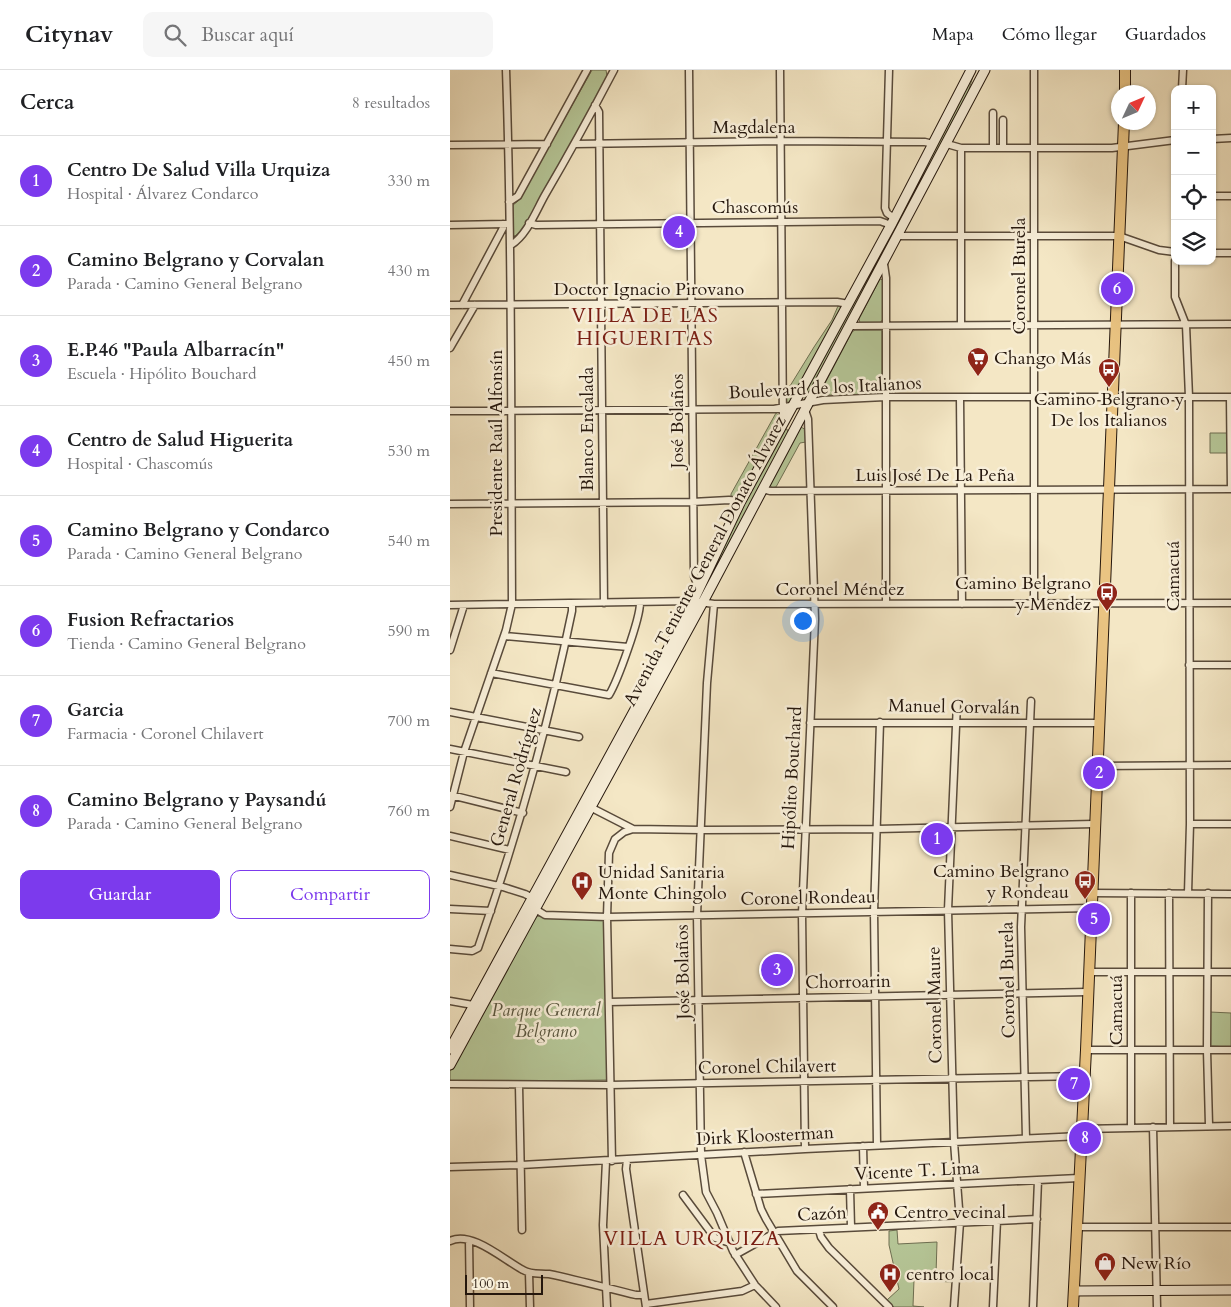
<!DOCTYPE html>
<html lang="es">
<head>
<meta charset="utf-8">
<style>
	body { margin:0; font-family:Cardo,serif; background:#f6f6f6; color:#202124 }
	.controls { position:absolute; right:15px; top:15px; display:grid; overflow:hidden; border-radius:10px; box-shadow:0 1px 4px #0004 }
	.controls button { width:45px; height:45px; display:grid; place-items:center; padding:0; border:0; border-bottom:1px solid #e0e0e0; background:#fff; color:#202124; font:25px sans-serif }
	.compass { position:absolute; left:661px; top:15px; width:45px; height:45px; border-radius:50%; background:#fff; box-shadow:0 1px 4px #0004; rotate:46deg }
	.scale { position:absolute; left:15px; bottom:12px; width:78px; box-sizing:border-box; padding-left:5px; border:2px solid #25170d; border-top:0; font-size:14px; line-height:18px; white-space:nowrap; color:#25170d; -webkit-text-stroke:4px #f8efd9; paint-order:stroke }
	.you { position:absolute; left:352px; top:550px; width:18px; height:18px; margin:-12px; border:4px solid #fff; border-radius:50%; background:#1a73e8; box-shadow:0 0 0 8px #1a73e833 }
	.badge { display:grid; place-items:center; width:32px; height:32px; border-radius:50%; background:#7c3aed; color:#fff; font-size:16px; font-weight:700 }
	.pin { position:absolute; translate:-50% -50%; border:2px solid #fff; box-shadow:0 1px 5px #0006 }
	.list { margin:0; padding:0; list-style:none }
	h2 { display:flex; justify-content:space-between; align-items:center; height:65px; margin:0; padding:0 20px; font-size:21px }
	h2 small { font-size:16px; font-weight:400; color:#757577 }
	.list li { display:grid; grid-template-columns:32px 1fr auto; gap:15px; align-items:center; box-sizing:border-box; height:90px; padding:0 20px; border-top:1px solid #e0e0e0 }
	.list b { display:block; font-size:19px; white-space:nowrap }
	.list p { margin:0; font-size:16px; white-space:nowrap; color:#757577 }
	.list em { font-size:16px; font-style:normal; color:#757577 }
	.actions { display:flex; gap:10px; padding:15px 20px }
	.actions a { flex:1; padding:11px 0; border:1px solid #7c3aed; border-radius:10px; text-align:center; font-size:18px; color:#7c3aed }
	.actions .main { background:#7c3aed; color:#fff }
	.icon { flex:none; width:28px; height:28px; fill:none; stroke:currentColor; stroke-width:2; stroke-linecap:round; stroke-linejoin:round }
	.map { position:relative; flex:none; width:781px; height:1237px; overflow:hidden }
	header { display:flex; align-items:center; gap:30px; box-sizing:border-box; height:70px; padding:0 25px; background:#fff; border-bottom:1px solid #e0e0e0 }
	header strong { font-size:24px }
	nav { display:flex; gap:28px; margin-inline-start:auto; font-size:18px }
	.search { width:350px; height:45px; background:#f6f6f6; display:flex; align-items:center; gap:12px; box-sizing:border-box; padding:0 18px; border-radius:10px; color:#757577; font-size:19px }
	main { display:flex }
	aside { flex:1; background:#fff }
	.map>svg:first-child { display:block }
	.green { fill:#b6c798; stroke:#6e6f52 }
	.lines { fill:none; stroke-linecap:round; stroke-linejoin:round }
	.street-casing { stroke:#594b3b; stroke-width:9 }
	.secondary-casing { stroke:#25170d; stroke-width:11 }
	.primary-casing { stroke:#25170d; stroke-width:12 }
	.street { stroke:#f8efd9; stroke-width:6 }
	.secondary { stroke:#f8efd9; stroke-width:9 }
	.primary { stroke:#eac482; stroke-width:10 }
	.labels { text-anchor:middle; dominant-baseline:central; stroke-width:5; stroke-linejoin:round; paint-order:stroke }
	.street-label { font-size:18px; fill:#25170d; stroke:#f8efd9 }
	.poi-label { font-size:18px; fill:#25170d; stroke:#f8efd9; text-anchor:start }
	.park-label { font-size:18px; font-style:italic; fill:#58553e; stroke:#f8efd9 }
	.quarter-label { font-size:20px; letter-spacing:1px; fill:#7a1f14; stroke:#f8efd9 }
</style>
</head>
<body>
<header>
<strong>Citynav</strong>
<div class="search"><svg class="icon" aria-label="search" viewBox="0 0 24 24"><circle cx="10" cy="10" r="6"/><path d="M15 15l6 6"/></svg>Buscar aquí</div>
<nav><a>Mapa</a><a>Cómo llegar</a><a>Guardados</a></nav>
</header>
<main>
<aside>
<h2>Cerca<small>8 resultados</small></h2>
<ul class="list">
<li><span class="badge">1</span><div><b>Centro De Salud Villa Urquiza</b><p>Hospital · Álvarez Condarco</p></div><em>330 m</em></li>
<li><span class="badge">2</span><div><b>Camino Belgrano y Corvalan</b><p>Parada · Camino General Belgrano</p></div><em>430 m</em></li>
<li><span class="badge">3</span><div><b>E.P.46 &quot;Paula Albarracín&quot;</b><p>Escuela · Hipólito Bouchard</p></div><em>450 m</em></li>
<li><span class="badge">4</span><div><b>Centro de Salud Higuerita</b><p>Hospital · Chascomús</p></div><em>530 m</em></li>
<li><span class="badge">5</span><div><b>Camino Belgrano y Condarco</b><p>Parada · Camino General Belgrano</p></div><em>540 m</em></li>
<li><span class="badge">6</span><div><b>Fusion Refractarios</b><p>Tienda · Camino General Belgrano</p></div><em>590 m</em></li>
<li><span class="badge">7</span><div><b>Garcia</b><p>Farmacia · Coronel Chilavert</p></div><em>700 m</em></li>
<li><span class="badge">8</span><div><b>Camino Belgrano y Paysandú</b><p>Parada · Camino General Belgrano</p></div><em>760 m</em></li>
</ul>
<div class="actions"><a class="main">Guardar</a><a>Compartir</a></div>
</aside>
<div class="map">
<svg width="781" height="1237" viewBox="0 0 781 1237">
	<rect width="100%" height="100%" fill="#f4e7c5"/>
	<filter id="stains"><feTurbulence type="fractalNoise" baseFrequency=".004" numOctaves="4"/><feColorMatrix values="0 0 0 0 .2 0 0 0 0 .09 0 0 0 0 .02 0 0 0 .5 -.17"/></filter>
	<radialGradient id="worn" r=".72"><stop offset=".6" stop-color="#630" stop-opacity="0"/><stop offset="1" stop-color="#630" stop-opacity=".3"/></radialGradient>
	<path class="green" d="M142,0h14l1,6 -39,74 -47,82 -6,4 -2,-1 -1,-29 6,-5z
		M523,6l-9,30 -157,293 -5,-2 1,-2z
		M430,209l3,1v39l-4,5 -19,-1 -1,-4z
		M388,236l2,1 2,2 -53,94 -2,1 -2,-1v-15l5,-2 24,-39 18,-27z
		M405,260h27v61l-3,4h-51l-5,-2v-6l29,-55z
		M326,343l3,2 1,6 -40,75 -9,1v-3z
		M351,357l5,3v12l-6,1 -24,44 -4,1 -2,-3z
		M337,359l1,4 -84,160 -1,-1 42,-89 39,-73z
		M760,363h18v20h-18z
		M84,846l71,4 2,160 -157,2v-13z
		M760,942l21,1v34l-21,-1z
		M447,1160l1,14 39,-2 -1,33 17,1 -1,6 -38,-2 -1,26 11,1h-30l-7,-7 12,-11 -10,-44v-14z"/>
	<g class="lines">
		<g class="street-casing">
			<path id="street" d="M239,0l5,506 5,14
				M330,0l3,353
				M439,0l-4,138 2,5 7,5
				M584,0v533
				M732,19l1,-19
				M145,35l4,7 5,491
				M762,69l19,-1
				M125,74l206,-3 144,1 8,2
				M497,74l14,4h151l63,-8
				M0,75l97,-1
				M543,78v-35
				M553,78v-28
				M762,126h19
				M59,132l9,-6 69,-126
				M79,153l7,2 344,-4 11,4
				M0,155l56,-1
				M448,166h221l40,14 16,2
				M61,175c16,-10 25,-34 34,-50 24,-41 47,-83 69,-125
				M762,183h19
				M725,191v36l11,28 3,72 1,427 -2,69
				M434,194l2,14v325
				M0,235l387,-3 12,2
				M12,235l41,-77v-4
				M511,255v-177
				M400,256l381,-2
				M0,278l25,-43
				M780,327l1,92
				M510,328l2,206
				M0,341l324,-2 49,-9 62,-3h346
				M312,419l8,2 461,-2
				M0,434l242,-2 37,-2 12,1
				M264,534l-7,79 -10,232 4,240 5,37 11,21 16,38 22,34 21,22
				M0,535l243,-4 21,3 517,-1
				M54,566l124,11
				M0,580l14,-45
				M739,595h42
				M41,603l118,22c9,-15 31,-76 31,-92
				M0,642l129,25
				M360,653h288
				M0,679l116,23
				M647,696l134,-1
				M1,725l72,18
				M0,737l14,-55 42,-122 6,-26c-1,-178 0,-356 -6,-534
				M140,737l43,22 68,1 176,-1 217,-5
				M740,754h41
				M0,766l60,14
				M0,805l53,12 22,7 10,5
				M641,823l140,1
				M681,823v234
				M719,823l1,234
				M758,823l-1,157 2,75
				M82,837l13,8 62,2 484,-9
				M0,839l41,2
				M0,879l22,2 6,-3c39,-112 70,-220 94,-337v-7
				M639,902h142
				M0,931l23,4
				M159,932l478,-10
				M636,980h145
				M0,1014l160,1 474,-9
				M69,1016l3,144
				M703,1057l4,180
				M632,1059l149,-3
				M576,1068l-5,-211 10,-226
				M427,1075l-3,-233 6,-190
				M413,1076l1,42
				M355,1079l-3,-235 13,-295 -7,-200 -3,-9
				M294,1082l17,57 5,10 31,52 36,36
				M177,1090l-1,9 20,138
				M156,1091l-3,64 4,82
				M162,1091l-5,-244 2,-64 6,-14 9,-7 9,-3
				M0,1097l71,-2 284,-16 276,-13
				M400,1119l1,38
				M306,1124l323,-16
				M233,1125l29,39 3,4 15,5
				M628,1157h153
				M369,1160l2,7 8,11 60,59
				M19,1170l1,67
				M0,1171c21,-11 54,19 73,29 8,5 17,3 26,4 29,6 58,14 87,21h8
				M285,1185l43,-24 259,-12
				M79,1203l1,34
				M196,1234l96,-13 13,-6
				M504,1237l6,-85 -6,-80 -6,-232 9,-207
				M543,1237l4,-87
				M583,1237l5,-127"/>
		</g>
		<g class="secondary-casing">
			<path id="secondary" d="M0,979l238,-437 53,-111 150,-276 80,-155
				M0,995l253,-463 282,-532
				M624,1221l157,-1"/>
		</g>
		<g class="primary-casing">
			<path id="primary" d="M675,22v-22
				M623,1237l13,-257 38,-928"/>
		</g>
		<use href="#street" class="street"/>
		<use href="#secondary" class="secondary"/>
		<use href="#primary" class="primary"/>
	</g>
	<defs>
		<g id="supermarket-pin" transform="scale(1.125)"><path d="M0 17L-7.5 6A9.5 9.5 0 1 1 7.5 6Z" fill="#8f2418" stroke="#f8efd9"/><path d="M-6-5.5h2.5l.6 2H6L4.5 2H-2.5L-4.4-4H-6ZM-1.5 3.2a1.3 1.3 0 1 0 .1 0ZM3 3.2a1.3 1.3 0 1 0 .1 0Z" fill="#fff"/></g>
		<g id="bus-pin" transform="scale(1.125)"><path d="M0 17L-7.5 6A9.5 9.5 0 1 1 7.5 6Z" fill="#8f2418" stroke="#f8efd9"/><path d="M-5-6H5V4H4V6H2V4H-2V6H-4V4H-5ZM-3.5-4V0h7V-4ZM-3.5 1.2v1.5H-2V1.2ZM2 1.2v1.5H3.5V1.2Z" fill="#fff"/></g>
		<g id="hospital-pin" transform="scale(1.125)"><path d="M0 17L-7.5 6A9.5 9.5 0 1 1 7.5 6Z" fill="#8f2418" stroke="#f8efd9"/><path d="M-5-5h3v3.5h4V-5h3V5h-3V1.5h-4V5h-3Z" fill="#fff"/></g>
		<g id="civic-pin" transform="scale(1.125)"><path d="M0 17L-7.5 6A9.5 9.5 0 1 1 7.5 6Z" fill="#8f2418" stroke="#f8efd9"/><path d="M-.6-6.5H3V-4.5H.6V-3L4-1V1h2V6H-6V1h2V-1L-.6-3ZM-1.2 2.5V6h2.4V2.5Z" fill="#fff"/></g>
		<g id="shop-pin" transform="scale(1.125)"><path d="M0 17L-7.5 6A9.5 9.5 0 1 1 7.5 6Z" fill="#8f2418" stroke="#f8efd9"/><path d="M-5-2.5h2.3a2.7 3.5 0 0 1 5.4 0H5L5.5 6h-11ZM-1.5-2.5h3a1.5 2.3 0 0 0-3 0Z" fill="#fff"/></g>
	</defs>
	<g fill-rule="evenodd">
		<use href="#supermarket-pin" x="528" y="288"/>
		<use href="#bus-pin" x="659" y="299"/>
		<use href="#bus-pin" x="657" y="523"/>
		<use href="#bus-pin" x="635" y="811"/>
		<use href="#hospital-pin" x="132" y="812"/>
		<use href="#civic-pin" x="428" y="1142"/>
		<use href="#shop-pin" x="655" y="1193"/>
		<use href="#hospital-pin" x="440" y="1204"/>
	</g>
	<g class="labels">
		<g class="street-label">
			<text x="304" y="57">Magdalena</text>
			<text x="305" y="137">Chascomús</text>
			<text transform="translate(569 206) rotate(-90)">Coronel Burela</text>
			<text x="199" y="219">Doctor Ignacio Pirovano</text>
			<text transform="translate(375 318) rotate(-3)">Boulevard de los Italianos</text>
			<text transform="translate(227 351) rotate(-90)">José Bolaños</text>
			<text transform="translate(137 359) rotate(-90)">Blanco Encalada</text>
			<text transform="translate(46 373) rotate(-90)">Presidente Raúl Alfonsín</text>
			<text x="485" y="405">Luis José De La Peña</text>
			<text transform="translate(255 491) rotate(-62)">Avenida Teniente General Donato Álvarez</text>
			<text transform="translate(723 506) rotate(-90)">Camacuá</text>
			<text x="390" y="519">Coronel Méndez</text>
			<text transform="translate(504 637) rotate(1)">Manuel Corvalán</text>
			<text transform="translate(66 707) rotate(-74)">General Rodríguez</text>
			<text transform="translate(342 708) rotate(-87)">Hipólito Bouchard</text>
			<text transform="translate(358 828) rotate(-1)">Coronel Rondeau</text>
			<text transform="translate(233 902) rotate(-91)">José Bolaños</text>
			<text transform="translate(558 910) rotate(-91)">Coronel Burela</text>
			<text transform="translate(398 912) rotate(-1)">Chorroarin</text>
			<text transform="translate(485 935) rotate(-91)">Coronel Maure</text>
			<text transform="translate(666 940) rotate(-90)">Camacuá</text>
			<text transform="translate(317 997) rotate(-1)">Coronel Chilavert</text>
			<text transform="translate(315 1066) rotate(-3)">Dirk Kloosterman</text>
			<text transform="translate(467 1101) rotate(-3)">Vicente T. Lima</text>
			<text transform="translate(372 1144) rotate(-3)">Cazón</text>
		</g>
		<g class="poi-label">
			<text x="544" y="288">Chango Más</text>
			<text x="659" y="329" text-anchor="middle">Camino Belgrano y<tspan x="659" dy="21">De los Italianos</tspan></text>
			<text x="641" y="513" text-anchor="end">Camino Belgrano<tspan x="641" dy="21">y Mendez</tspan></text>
			<text x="619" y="801" text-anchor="end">Camino Belgrano<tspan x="619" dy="21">y Rondeau</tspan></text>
			<text x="148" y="802">Unidad Sanitaria<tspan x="148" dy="21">Monte Chingolo</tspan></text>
			<text x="444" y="1142">Centro vecinal</text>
			<text x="671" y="1193">New Río</text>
			<text x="456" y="1204">centro local</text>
		</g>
		<g class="park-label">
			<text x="96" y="940">Parque General<tspan x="96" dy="21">Belgrano</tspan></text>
		</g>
		<g class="quarter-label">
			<text x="195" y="245">VILLA DE LAS<tspan x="195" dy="23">HIGUERITAS</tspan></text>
			<text x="242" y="1168">VILLA URQUIZA</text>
		</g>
	</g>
	<rect width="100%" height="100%" filter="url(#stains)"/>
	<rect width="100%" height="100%" fill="url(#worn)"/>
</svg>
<div class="controls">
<button>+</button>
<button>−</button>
<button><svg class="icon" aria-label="locate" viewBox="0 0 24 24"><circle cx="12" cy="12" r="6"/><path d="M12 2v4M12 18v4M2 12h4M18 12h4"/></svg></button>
<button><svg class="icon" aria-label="layers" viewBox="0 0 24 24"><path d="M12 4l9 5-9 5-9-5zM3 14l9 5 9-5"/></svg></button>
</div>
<svg class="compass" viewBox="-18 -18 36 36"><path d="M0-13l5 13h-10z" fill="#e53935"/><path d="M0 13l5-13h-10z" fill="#757577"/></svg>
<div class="scale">100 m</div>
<div class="you"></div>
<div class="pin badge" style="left:487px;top:769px">1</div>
<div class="pin badge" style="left:649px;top:703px">2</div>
<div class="pin badge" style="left:327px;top:900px">3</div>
<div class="pin badge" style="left:229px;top:162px">4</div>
<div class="pin badge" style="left:644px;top:849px">5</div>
<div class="pin badge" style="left:667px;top:219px">6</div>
<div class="pin badge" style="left:624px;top:1014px">7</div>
<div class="pin badge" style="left:635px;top:1068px">8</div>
</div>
</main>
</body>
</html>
